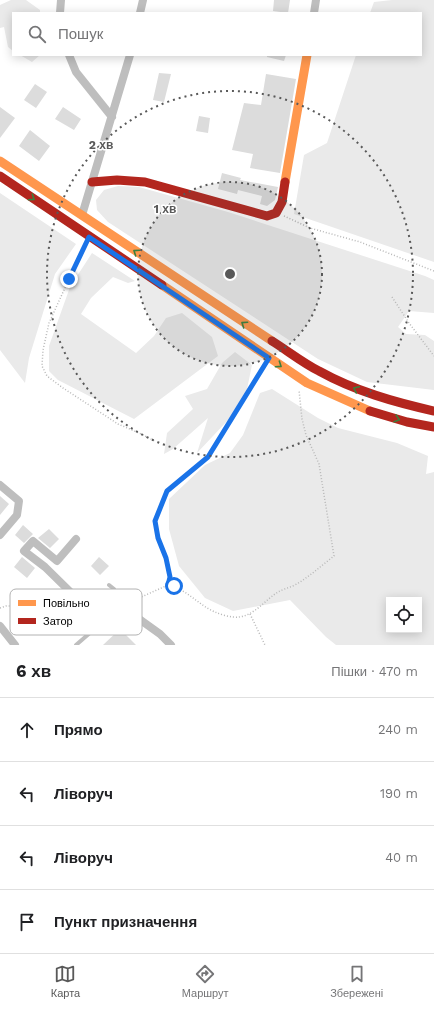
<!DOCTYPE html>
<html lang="uk">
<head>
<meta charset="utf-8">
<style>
	body { margin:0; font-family:"Work Sans",sans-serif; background:#f6f6f6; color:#202124 }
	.controls { position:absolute; right:12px; bottom:12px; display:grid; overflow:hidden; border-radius:0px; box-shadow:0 2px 10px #0003 }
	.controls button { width:36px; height:36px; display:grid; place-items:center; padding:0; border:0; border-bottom:1px solid #e0e0e0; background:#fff; color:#202124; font:20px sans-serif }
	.stop { position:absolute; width:12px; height:12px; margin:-9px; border:3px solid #1a73e8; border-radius:50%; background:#fff }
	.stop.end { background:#1a73e8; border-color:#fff; box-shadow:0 1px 4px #0008 }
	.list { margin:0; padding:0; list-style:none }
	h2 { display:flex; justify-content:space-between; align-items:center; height:52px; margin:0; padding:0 16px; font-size:17px }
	h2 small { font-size:13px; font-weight:400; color:#757577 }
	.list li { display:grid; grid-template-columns:26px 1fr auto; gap:12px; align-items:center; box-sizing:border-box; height:64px; padding:0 16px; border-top:1px solid #e0e0e0 }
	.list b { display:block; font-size:15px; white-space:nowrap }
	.list em { font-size:13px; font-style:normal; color:#757577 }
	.icon { flex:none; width:22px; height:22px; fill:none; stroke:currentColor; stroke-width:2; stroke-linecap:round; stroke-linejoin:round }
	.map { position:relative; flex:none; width:434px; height:645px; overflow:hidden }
	.search { position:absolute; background:#fff; box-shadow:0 2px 10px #0003; left:12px; right:12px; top:12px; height:44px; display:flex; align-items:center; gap:10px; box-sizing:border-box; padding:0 14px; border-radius:0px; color:#757577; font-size:15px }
	.sheet { height:308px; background:#fff }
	nav { display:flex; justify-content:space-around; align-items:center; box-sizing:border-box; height:56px; border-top:1px solid #e0e0e0; background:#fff; font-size:11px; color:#757577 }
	nav a { display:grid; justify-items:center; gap:2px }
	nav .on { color:#595959 }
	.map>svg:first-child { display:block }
	.green { fill:#eaeaea; fill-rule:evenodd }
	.building { fill:#dcdcdc }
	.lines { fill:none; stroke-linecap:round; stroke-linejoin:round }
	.path { stroke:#b8b8b8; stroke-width:1.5; stroke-dasharray:1 2; stroke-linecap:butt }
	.lane { stroke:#bebebe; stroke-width:4 }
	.street { stroke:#bebebe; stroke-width:8 }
	.slow { stroke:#ff974d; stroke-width:9 }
	.jam { stroke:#b3261e; stroke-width:9 }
	.oneway { stroke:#3b803e }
	.route { stroke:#1a73e8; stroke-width:5 }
	.ring { fill:none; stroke:#595959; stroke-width:2; stroke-dasharray:2 4 }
	.key { fill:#fff; stroke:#b2b2b2; stroke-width:1 }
	.key-label { font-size:11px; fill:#000 }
	.centre { fill:#595959; stroke:#fff; stroke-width:2 }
	.ring-label { font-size:12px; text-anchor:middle; font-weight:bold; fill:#595959; stroke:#fff; stroke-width:3; stroke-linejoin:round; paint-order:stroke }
</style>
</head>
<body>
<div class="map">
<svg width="434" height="645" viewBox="0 0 434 645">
	<rect width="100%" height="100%" fill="#fff"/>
	<path class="green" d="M11,0h15l14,10v3h-27v38l-5,-4 -4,-20 -4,1v-23z
		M392,0h42v262l-140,-48 10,-59 23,-12 29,-88h65v-42h-51l4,-11z
		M20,55h20l-8,7z
		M118,186l21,1 89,25 197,64 9,4v33l-25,-2 -11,16 8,7 19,1 9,6v49l-67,-8 -49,-23 -210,-137 -11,-12 -1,-10 8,-10z
		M0,193l76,51 -21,30 -26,84 -4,25 -25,-33z
		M92,253l43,28 -7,2 -15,-6 -22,21 -10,16 55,39 18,-17 12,-18 16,-5 30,24 6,19 -84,63 -76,-39 -9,-9v-25l21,-59z
		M235,352l17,13 -5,24 -18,30 -32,34 11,-35 -35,31 -9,5 3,-21 26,-24 -8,-13 22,-7 15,-26z
		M272,389l46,29 20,10 59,15 31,13 -2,18 8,-2v173h-98l-10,-8 -36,-37 -57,11 -28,-13 -26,-32 -10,-37v-30l36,-34 25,-12 13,-18 17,-42zM389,600h30v30h-30z"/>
	<path class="building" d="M274,0h16l-2,13 -15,-2z
		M267,55h19l-2,6 -17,-4z
		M159,73l12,1 -7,28 -11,-2z
		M266,74l30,5 -16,94 -30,-5 3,-14 -21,-4 12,-47 17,2z
		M35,84l12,8 -11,16 -12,-8z
		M0,107l15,11 -15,20z
		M63,107l18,12 -7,11 -19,-11z
		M199,116l11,2 -2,15 -12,-2z
		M30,130l20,16 -11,15 -20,-15z
		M222,173l19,5 -1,2 38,7 -3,13 -8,6 -7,-2 2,-8 -24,-6 -1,4 -19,-5z
		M0,496l9,8 -9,11z
		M23,525l10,9 -9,9 -9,-8z
		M49,529l10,10 -9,9 -12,-10z
		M22,557l13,11 -8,10 -13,-11z
		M99,557l10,9 -9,9 -9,-9z
		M120,629l16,16h-33z"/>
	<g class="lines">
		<path class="path" d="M284,216l26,12 50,14 74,29
			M84,246l-35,77 -6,27 -1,16 5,10 16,12 55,36 21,9 16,8
			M392,297l17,26 25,33
			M168,585l2,-8 -4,-19 -8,-20 -3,-17 12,-30 41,-34 56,-91
			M128,603l40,-18c19,4 30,20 47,27 7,3 17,6 24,5 16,-2 26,-17 39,-25 5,-3 11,-4 17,-7 14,-8 26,-19 39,-29l-15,-92 -13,-29 -4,-16 -3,-29
			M0,608l6,-2h34l27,10 15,-2
			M250,614l15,31"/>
		<path class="lane" d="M76,645l45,-39 -7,-17 -5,-4"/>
		<path class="street" d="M60,13l1,-13
			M140,13l3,-13
			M314,13l2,-13
			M69,55l7,17 36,45
			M82,215l48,-160
			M0,485l19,16 -2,14 -17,20
			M76,539l-19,22 -24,-20 -9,10 21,16 57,56
			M121,606l39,28 11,11
			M0,626l15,19"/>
		<path class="slow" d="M0,161l272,180
			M285,182l22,-127
			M162,285l145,98 63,28"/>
		<path class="jam" d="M0,176l162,109
			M92,182l25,-2 28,2 122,34 9,-3 6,-11 3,-20
			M272,341c16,10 31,22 47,30 36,20 75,31 115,40
			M370,411l37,11 27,5"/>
	</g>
	<defs><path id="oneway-chevron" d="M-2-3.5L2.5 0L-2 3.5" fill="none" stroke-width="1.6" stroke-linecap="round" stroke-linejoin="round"/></defs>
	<g class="oneway">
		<use href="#oneway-chevron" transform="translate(32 198) rotate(34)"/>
		<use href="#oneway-chevron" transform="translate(136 252) rotate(-146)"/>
		<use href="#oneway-chevron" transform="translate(244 324) rotate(-146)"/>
		<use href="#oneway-chevron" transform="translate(279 365) rotate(34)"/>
		<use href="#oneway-chevron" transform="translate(356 389) rotate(-155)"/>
		<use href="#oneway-chevron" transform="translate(397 419) rotate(17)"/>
	</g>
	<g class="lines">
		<path class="route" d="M69,279l20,-42 180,121 -61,99 -41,34 -12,30 3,17 8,20 4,19 -2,8 6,1"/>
	</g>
	<circle cx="230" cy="274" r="92" fill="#595959" fill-opacity=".12"/>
	<g class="ring">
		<circle cx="230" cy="274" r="92"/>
		<circle cx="230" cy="274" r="183"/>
	</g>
	<rect x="10" y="589" width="132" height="46" rx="6" class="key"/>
	<rect x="18" y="600" width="18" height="6" fill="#ff974d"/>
	<rect x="18" y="618" width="18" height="6" fill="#b3261e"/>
	<g class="key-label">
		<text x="43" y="607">Повільно</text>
		<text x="43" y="625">Затор</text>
	</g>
	<circle cx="230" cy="274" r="6" class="centre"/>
	<g class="ring-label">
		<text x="101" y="149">2 хв</text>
		<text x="165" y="213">1 хв</text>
	</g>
</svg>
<div class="controls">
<button><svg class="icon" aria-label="locate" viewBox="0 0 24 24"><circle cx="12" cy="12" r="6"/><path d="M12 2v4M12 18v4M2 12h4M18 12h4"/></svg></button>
</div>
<div class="stop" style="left:174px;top:586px"></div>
<div class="stop end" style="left:69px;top:279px"></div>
<div class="search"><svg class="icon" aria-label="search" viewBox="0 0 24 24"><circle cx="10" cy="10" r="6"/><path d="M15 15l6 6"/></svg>Пошук</div>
</div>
<section class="sheet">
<h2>6 хв<small>Пішки · 470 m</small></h2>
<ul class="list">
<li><svg class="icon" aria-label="ahead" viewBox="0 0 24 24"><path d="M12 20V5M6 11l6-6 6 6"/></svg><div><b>Прямо</b></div><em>240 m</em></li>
<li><svg class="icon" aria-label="left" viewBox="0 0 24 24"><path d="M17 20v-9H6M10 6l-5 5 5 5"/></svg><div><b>Ліворуч</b></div><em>190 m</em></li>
<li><svg class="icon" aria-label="left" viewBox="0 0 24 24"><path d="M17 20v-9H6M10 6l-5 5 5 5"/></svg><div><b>Ліворуч</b></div><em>40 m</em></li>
<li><svg class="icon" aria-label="arrive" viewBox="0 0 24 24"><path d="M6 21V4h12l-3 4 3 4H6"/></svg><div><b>Пункт призначення</b></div></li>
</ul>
</section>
<nav>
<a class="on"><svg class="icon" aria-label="map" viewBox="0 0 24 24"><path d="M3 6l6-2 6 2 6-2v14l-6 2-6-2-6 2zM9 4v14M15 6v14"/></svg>Карта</a>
<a><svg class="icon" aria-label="directions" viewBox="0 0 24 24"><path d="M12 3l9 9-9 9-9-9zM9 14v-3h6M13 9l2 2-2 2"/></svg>Маршрут</a>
<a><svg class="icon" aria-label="saved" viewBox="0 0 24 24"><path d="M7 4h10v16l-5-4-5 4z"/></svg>Збережені</a>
</nav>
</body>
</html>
